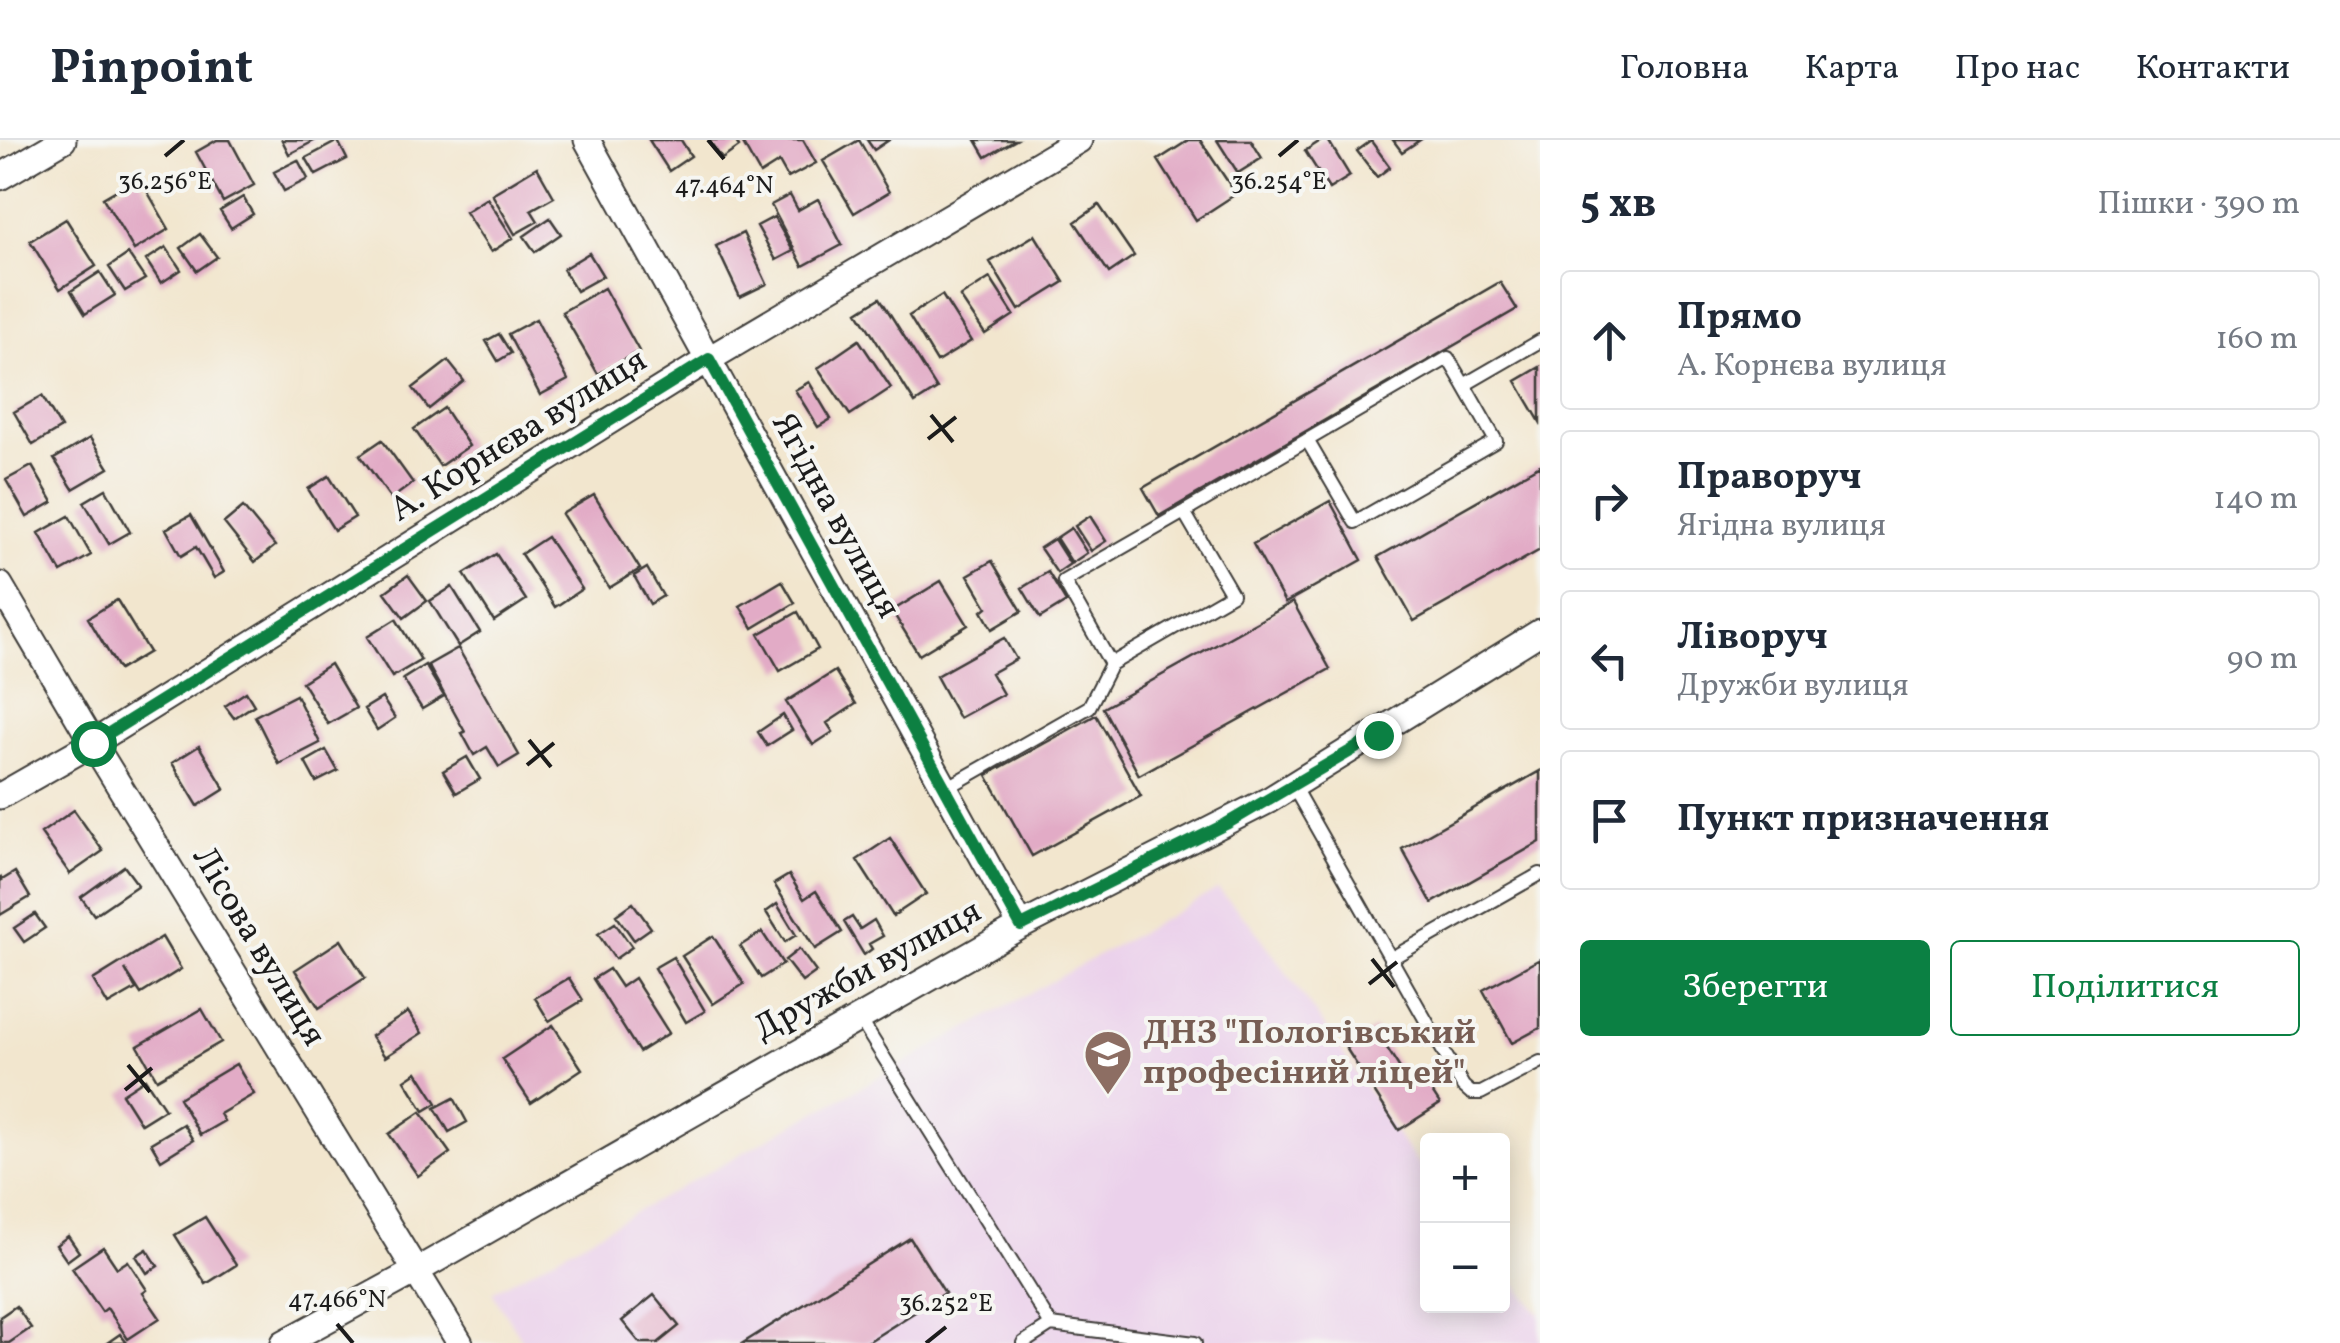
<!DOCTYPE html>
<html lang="uk">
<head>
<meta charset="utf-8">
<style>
	body { margin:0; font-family:Vollkorn,serif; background:#f6f6f7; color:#1f2937 }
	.controls { position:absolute; right:30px; bottom:30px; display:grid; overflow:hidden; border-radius:10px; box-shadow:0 5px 25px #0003 }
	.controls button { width:90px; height:90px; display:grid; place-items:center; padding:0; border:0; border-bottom:2px solid #e0e1e3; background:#fff; color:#1f2937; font:50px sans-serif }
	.stop { position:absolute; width:30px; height:30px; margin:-22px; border:8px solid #0b8043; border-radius:50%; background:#fff }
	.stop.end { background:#0b8043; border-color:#fff; box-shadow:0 2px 10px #0008 }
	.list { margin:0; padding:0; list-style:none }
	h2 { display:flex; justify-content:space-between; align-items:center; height:130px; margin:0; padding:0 40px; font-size:42px }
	h2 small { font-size:32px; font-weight:400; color:#747a83 }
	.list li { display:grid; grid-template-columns:65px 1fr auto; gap:30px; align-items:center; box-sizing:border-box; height:140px; margin:0 20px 20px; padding:0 20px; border:2px solid #e0e1e3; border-radius:10px }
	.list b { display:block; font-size:38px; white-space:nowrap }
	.list p { margin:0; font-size:32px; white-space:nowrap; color:#747a83 }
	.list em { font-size:32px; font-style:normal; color:#747a83 }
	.actions { display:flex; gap:20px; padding:30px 40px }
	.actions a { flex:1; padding:22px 0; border:2px solid #0b8043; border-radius:10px; text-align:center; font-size:35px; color:#0b8043 }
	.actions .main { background:#0b8043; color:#fff }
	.icon { flex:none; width:55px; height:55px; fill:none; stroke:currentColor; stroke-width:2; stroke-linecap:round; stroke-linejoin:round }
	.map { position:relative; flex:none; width:1540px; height:1203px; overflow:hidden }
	header { display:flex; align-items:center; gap:60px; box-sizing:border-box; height:140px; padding:0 50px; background:#fff; border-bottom:2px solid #e0e1e3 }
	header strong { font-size:48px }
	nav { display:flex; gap:55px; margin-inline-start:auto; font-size:35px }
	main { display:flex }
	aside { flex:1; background:#fff }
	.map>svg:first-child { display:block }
	.built { fill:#ebd1eb }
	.building { fill:#e2abc6 }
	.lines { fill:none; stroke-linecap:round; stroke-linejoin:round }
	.service-casing { stroke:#3c3a37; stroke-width:16 }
	.minor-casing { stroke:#3c3a37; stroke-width:29 }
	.service { stroke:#fff; stroke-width:12 }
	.minor { stroke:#fff; stroke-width:25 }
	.route { stroke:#0b8043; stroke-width:12 }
	.ticks { fill:none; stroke:#1c1c1c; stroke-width:4 }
	.labels { text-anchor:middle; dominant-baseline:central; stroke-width:8; stroke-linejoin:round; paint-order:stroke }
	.street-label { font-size:35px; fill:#1c1c1c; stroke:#f6f6f2 }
	.education-label { font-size:35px; font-weight:bold; fill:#785e54; stroke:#f6f6f2; text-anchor:start }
	.ticks-label { font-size:25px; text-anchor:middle; fill:#1c1c1c; stroke:#f6f6f2; stroke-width:8; stroke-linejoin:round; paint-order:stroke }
</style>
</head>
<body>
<header>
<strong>Pinpoint</strong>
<nav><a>Головна</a><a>Карта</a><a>Про нас</a><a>Контакти</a></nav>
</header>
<main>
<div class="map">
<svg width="1540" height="1203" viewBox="0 0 1540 1203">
	<rect width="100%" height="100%" fill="#f6f6f2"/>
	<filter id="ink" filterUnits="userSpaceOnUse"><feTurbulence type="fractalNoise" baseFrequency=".01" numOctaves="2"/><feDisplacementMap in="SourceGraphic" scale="20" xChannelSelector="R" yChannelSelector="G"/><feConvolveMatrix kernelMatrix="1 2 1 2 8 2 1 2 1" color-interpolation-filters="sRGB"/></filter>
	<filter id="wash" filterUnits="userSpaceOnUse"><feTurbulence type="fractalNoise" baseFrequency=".0048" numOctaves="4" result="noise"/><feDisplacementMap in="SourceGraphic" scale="40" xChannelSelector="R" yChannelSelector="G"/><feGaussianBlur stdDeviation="2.25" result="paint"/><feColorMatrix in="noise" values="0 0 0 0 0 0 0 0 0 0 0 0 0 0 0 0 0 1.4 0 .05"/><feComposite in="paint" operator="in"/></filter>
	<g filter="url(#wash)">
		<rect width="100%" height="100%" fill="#f2e6ce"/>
		<path class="built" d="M1218,749l35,37 86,121 64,97 24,31 1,131h74l1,-38 37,46v29h-1016l-32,-51z"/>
		<g id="blocks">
			<path class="building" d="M217,0h13l24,45 -31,17 -27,-50z
				M282,0h34l-27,14z
				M649,0h32l10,16 -22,15z
				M709,0h26l4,7 -17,12z
				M749,0h54l13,23 -28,15 -9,-16 -19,12 -17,-30z
				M859,0l30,52 -35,21 -31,-52z
				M867,0h22l-15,10z
				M976,0h40l-30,17z
				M1189,0h11l36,54 -40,26 -38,-60z
				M1217,0h34l11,18 -24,15z
				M1322,0h6l22,36 -21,13 -24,-38z
				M1393,0h27l-18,12z
				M338,1l9,18 -31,16 -10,-17z
				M1371,1l19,26 -13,10 -20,-26z
				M298,20l10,19 -24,12 -10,-19z
				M537,27l17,30 -23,13 7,11 -23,13 -23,-40z
				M139,37l30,52 -35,21 -31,-52z
				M790,55l8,15 20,-11 24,46 -39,21 -32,-61z
				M243,57l10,17 -22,14 -11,-17z
				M487,58l26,40 -22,14 -26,-40z
				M1099,65l35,51 -25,17 -34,-51z
				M774,77l19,34 -17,9 -19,-34z
				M550,78l11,16 -26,18 -11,-16z
				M66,79l30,47 -36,23 -30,-48z
				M743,93l24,51 -27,13 -24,-51z
				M200,94l17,23 -20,14 -16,-23z
				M1035,95l29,47 -45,28 -29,-48z
				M166,107l15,23 -20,13 -15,-23z
				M589,113l14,23 -27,15 -13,-22z
				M128,114l17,25 -20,12 -16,-24z
				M100,132l15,23 -30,19 -14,-23z
				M990,138l24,37 -29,19 -25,-37z
				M1500,142l17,27 -358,207 -16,-28z
				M604,148l35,63 -41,23 -36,-62z
				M942,155l29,46 -34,21 -28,-46z
				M880,158l57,91 -22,14 -57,-91z
				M536,179l32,61 -28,15 -32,-61z
				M499,194l12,19 -13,8 -12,-20z
				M859,200l32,48 -41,27 -32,-47z
				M448,221l16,20 -35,28 -16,-21z
				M1540,227v55l-24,-41z
				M809,242l22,37 -13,8 -23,-37z
				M42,256l19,32 -28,17 -19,-33z
				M444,268l25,38 -29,20 -26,-37z
				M90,298l19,30 -36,21 -19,-30z
				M382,300l31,43 -22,16 -31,-44z
				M1540,325v85l-126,71 -36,-64z
				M32,326l21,36 -26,15 -21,-37z
				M329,336l26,41 -21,13 -26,-41z
				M106,349l24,43 -21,12 -25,-42z
				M594,355l46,74 -31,19 -47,-74z
				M1330,361l32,59 -77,43 -32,-59z
				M243,367l32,39 -20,16 -31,-39z
				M191,375l33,57 -10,6 -18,-31 -15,9 -15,-27z
				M69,376l22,39 -30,17 -22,-39z
				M1090,376l16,25 -15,10 -16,-25z
				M1071,388l16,25 -15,10 -16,-25z
				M547,397l35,52 -27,18 -34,-53z
				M1054,399l16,25 -13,9 -17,-25z
				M496,414l30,46 -32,21 -30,-47z
				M992,421l30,50 -30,18 -10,-18 5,-4 -19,-32z
				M647,428l16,28 -13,8 -16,-28z
				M1048,432l18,30 -26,16 -18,-30z
				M408,435l19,26 -23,17 -19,-26z
				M782,441l13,22 -42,25 -13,-22z
				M941,441l27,44 -49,30 -27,-44z
				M452,447l28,45 -22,14 -28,-45z
				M117,460l32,52 -30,18 -31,-52z
				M1293,462l37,67 -191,106 -36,-67z
				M798,472l20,37 -38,22 -21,-37z
				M396,479l25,41 -29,17 -25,-40z
				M1004,498l12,21 -25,14 12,21 -44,24 -23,-42z
				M458,508l61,107 -20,12 -12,-20 -13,8 -12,-22 3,-1 -37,-67z
				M330,524l26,44 -28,16 -26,-42z
				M425,525l19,31 -22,13 -19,-30z
				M835,531l21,33 -29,19 6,9 -20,13 -27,-43z
				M246,552l8,13 -20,13 -9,-12z
				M296,555l24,48 -41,21 -24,-48z
				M382,558l13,20 -18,12 -13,-21z
				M783,575l9,15 -25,16 -9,-14z
				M1096,575l45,81 -109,60 -45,-81z
				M199,606l26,43 -27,17 -26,-43z
				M326,610l12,21 -22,11 -11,-20z
				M467,617l13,22 -24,14 -13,-22z
				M1540,631v71l-108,61 -30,-54z
				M74,670l29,41 -33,23 -29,-41z
				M890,698l36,56 -33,22 -36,-56z
				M124,726l14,19 -44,30 -13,-18z
				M15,732l15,25 -30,18v-39l2,4z
				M789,735l15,24 12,-8 26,41 -27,17 -41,-65z
				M633,763l18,25 -17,12 -18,-25z
				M777,764l19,31 -11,7 -19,-30z
				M35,774l10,14 -21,14 -10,-14z
				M852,777l8,12 14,-9 9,16 -14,8 3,5 -8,6 -20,-33z
				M615,783l17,24 -17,12 -17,-25z
				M762,792l21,32 -22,14 -21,-32z
				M713,796l31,48 -31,20 -31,-48z
				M162,797l19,32 -40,25 -16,-25 11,20 -28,16 -15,-25z
				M341,800l24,38 -46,30 -24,-38z
				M799,809l17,23 -14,10 -17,-22z
				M673,817l32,54 -19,11 -32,-54z
				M1540,819v69l-28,15 -29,-53z
				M609,829l12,18 13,-9 35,55 -30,19 -46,-73z
				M569,838l14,22 -34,21 -14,-23z
				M202,869l19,33 -64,37 -19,-33z
				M408,872l14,21 -37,24 -14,-21z
				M553,885l29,44 -51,34 -29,-44z
				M1375,889l38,60 12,-8 15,23 -41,26 -53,-82z
				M236,924l18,30 -34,20 4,7 -24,14 -21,-37z
				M417,932l20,31 -13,8 -19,-31z
				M145,939l20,30 -24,15 -19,-30z
				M454,958l13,24 -18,10 -14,-24z
				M421,972l29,41 -32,23 -29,-42z
				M183,984l10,16 -32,20 -10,-17z
				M205,1077l31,48 -30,19 -31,-49z
				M68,1096l11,16 -12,9 -11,-16z
				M910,1098l35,55 -79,50h-123z
				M103,1107l14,21 11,-7 19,29 -4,3 17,25 -32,21 -21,-31 -5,4 -30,-44z
				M147,1109l11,17 -11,7 -11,-17z
				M654,1155l25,31 -21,17h-18l-18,-22z
				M16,1166l15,22 -22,15h-8l-1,-26z
				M120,1194l7,9h-20z"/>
		</g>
	</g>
	<g filter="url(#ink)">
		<use href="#blocks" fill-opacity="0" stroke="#3c3a37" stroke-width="2.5"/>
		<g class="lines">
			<g class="service-casing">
				<path id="service" d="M1307,300l48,82 141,-81 -32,-56 76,-44
					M1184,372l264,-154 16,27
					M1293,646l170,300 8,7h10l59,-31
					M945,649l144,-82 22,-43 121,-70 -48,-82 -120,69 47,83
					M1390,819l150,-85
					M858,876l193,309 144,18
					M1023,1203l28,-18"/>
			</g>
			<g class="minor-casing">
				<path id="minor" d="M587,0l434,786
					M0,37l63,-37
					M0,445l93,158 367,600
					M0,656l93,-53 616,-384 370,-219
					M284,1203l132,-72 605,-345 248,-126 271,-168"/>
			</g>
			<use href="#service" class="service"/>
			<use href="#minor" class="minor"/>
		</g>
	</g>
	<g class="lines" filter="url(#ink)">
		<path class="route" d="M93,603l616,-384 312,567 205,-102 152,-89"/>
	</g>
	<path class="ticks" d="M708,0l16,19M165,16l19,-16M1279,16l19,-16M931,275l22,27M928,299l28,-22M529,600l22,27M527,625l27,-22M1372,819l22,28M1369,844l28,-22M128,925l22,27M125,950l27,-22M337,1184l16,19M926,1203l20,-16"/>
	<defs>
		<g id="university-pin" transform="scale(2.5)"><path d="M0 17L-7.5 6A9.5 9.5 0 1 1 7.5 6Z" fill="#8d6e63" stroke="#f6f6f2"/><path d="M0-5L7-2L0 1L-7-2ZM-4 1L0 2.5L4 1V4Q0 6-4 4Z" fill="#fff"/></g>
	</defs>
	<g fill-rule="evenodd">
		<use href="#university-pin" x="1108" y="914"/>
	</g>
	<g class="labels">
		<g class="street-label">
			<text transform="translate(519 296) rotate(-32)">А. Корнєва вулиця</text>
			<text transform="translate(835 376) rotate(61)">Ягідна вулиця</text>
			<text transform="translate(258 807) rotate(59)">Лісова вулиця</text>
			<text transform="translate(868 831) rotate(-29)">Дружби вулиця</text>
		</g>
		<g class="education-label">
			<text x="1143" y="894">ДНЗ "Пологівський<tspan x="1143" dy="40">професіний ліцей"</tspan></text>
		</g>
	</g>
	<g class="ticks-label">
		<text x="165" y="49">36.256°E</text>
		<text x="1279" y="49">36.254°E</text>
		<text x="724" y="53">47.464°N</text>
		<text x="337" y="1167">47.466°N</text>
		<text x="946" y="1171">36.252°E</text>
	</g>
</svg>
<div class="controls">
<button>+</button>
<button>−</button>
</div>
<div class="stop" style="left:93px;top:603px"></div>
<div class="stop end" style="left:1378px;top:595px"></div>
</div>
<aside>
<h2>5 хв<small>Пішки · 390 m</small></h2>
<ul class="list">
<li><svg class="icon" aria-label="ahead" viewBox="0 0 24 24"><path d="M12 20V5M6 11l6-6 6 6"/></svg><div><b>Прямо</b><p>А. Корнєва вулиця</p></div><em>160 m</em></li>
<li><svg class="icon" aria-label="right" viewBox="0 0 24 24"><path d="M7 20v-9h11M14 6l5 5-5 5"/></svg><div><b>Праворуч</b><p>Ягідна вулиця</p></div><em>140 m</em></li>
<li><svg class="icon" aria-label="left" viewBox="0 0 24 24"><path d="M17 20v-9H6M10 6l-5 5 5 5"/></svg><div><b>Ліворуч</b><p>Дружби вулиця</p></div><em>90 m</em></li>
<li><svg class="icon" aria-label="arrive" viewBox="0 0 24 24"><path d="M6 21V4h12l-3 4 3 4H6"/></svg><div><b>Пункт призначення</b></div></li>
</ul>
<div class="actions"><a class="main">Зберегти</a><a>Поділитися</a></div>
</aside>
</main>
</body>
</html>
